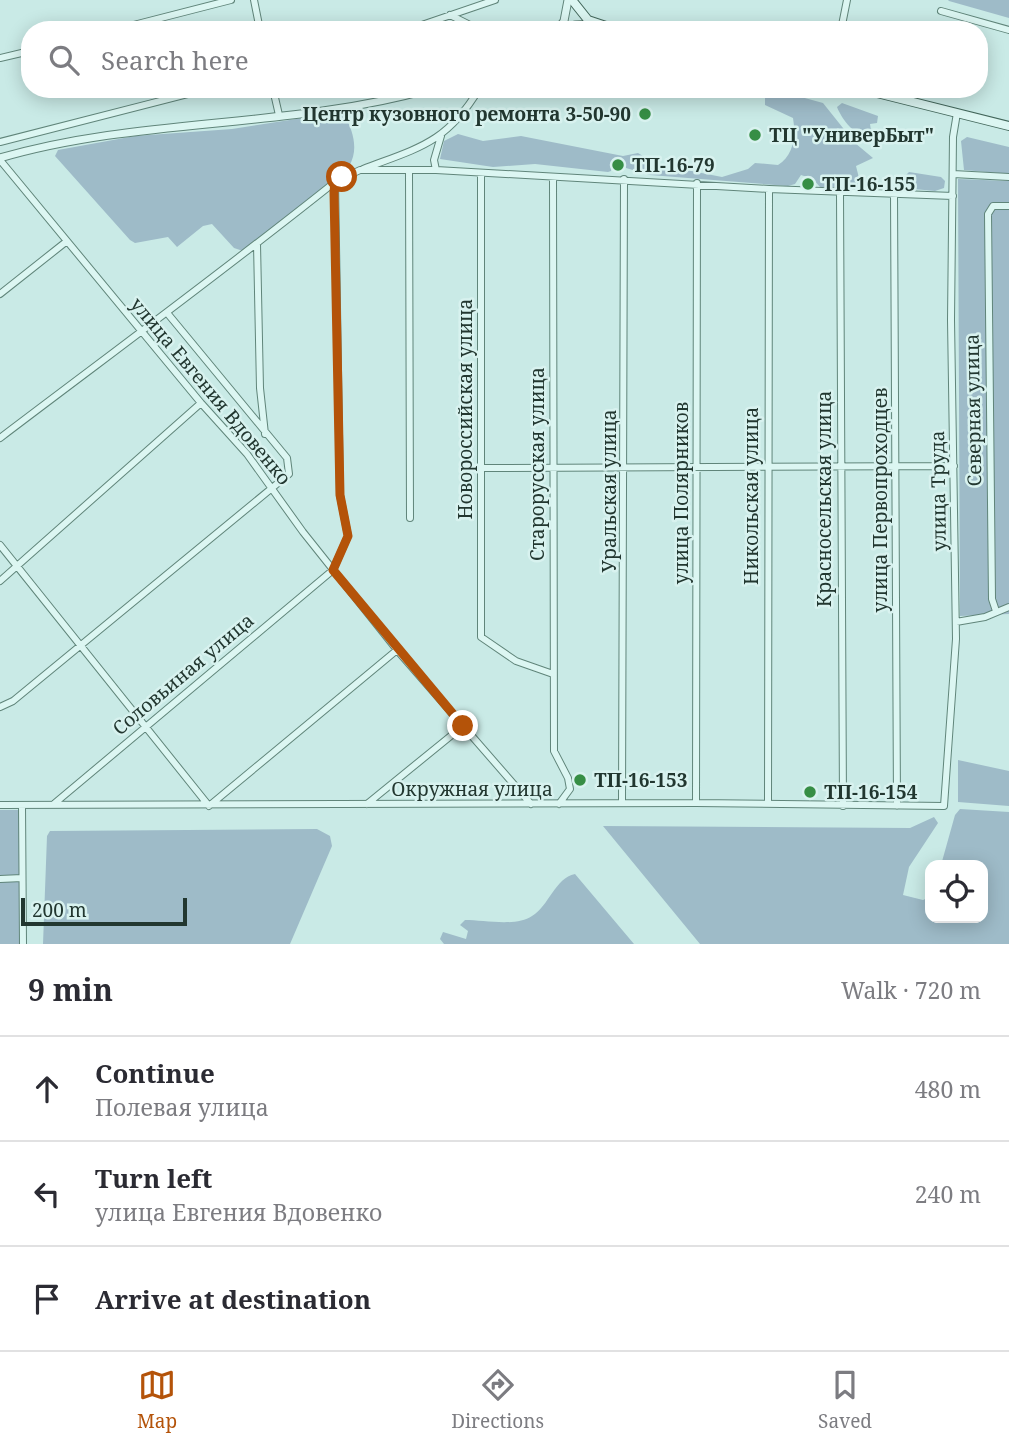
<!DOCTYPE html>
<html lang="en">
<head>
<meta charset="utf-8">
<style>
	body { margin:0; font-family:"Noto Serif",serif; background:#f2f2f3; color:#2b2b33 }
	.controls { position:absolute; right:21px; bottom:21px; display:grid; overflow:hidden; border-radius:14px; box-shadow:0 4px 18px #0003 }
	.controls button { width:63px; height:63px; display:grid; place-items:center; padding:0; border:0; border-bottom:2px solid #e1e1e2; background:#fff; color:#2b2b33; font:35px sans-serif }
	.scale { position:absolute; left:21px; bottom:18px; width:166px; box-sizing:border-box; padding-left:7px; border:4px solid #223730; border-top:0; font-size:19px; line-height:24px; white-space:nowrap; color:#223730; -webkit-text-stroke:5px #d8f2ef; paint-order:stroke }
	.stop { position:absolute; width:21px; height:21px; margin:-16px; border:5px solid #b45309; border-radius:50%; background:#fff }
	.stop.end { background:#b45309; border-color:#fff; box-shadow:0 2px 7px #0008 }
	.list { margin:0; padding:0; list-style:none }
	h2 { display:flex; justify-content:space-between; align-items:center; height:91px; margin:0; padding:0 28px; font-size:30px }
	h2 small { font-size:23px; font-weight:400; color:#7c7c81 }
	.list li { display:grid; grid-template-columns:46px 1fr auto; gap:21px; align-items:center; box-sizing:border-box; height:105px; padding:0 28px; border-top:2px solid #e1e1e2 }
	.list b { display:block; font-size:26px; white-space:nowrap }
	.list p { margin:0; font-size:23px; white-space:nowrap; color:#7c7c81 }
	.list em { font-size:23px; font-style:normal; color:#7c7c81 }
	.icon { flex:none; width:38px; height:38px; fill:none; stroke:currentColor; stroke-width:2; stroke-linecap:round; stroke-linejoin:round }
	.map { position:relative; flex:none; width:1009px; height:944px; overflow:hidden }
	.search { position:absolute; background:#fff; box-shadow:0 4px 18px #0003; left:21px; right:21px; top:21px; height:77px; display:flex; align-items:center; gap:18px; box-sizing:border-box; padding:0 24px; border-radius:28px; color:#7c7c81; font-size:26px }
	.sheet { height:406px; background:#fff }
	nav { display:flex; justify-content:space-around; align-items:center; box-sizing:border-box; height:98px; border-top:2px solid #e1e1e2; background:#fff; font-size:19px; color:#7c7c81 }
	nav a { display:grid; justify-items:center; gap:4px }
	nav .on { color:#b45309 }
	.map>svg:first-child { display:block }
	.green { fill:#9ebbc8 }
	.lines { fill:none; stroke-linecap:round; stroke-linejoin:round }
	.minor-casing { stroke:#60857a; stroke-width:8 }
	.tertiary-casing { stroke:#60857a; stroke-width:9 }
	.secondary-casing { stroke:#43675b; stroke-width:10 }
	.minor { stroke:#dcf6f2; stroke-width:6 }
	.tertiary { stroke:#dcf6f2; stroke-width:7 }
	.secondary { stroke:#dcf6f2; stroke-width:8 }
	.route { stroke:#b45309; stroke-width:9 }
	.poi-dot { fill:#368e45; stroke:#d8f2ef; stroke-width:2.5 }
	.labels { text-anchor:middle; dominant-baseline:central; stroke-width:5; stroke-linejoin:round; paint-order:stroke }
	.poi-label { font-size:19px; font-weight:bold; fill:#223730; stroke:#d8f2ef; text-anchor:start }
	.street-label { font-size:19px; fill:#223730; stroke:#d8f2ef }
</style>
</head>
<body>
<div class="map">
<svg width="1009" height="944" viewBox="0 0 1009 944">
	<rect width="100%" height="100%" fill="#c9eae6"/>
	<path class="green" d="M948,0h61v18l-60,-17z
		M772,89l51,14 32,40 18,15 -17,8 3,12 17,5 -15,6 -41,-2 -7,-8 -12,-4 -6,9 -7,2 -138,-11 -24,-7 -7,-9 -7,1 -1,11 -3,1 -73,-8 -42,3 -53,-8 4,-18 14,-7 25,7 38,-5 102,20 15,-3 18,11 66,13 26,-8 7,-6 23,2c16,-10 18,-30 15,-47l-28,-13v-9z
		M842,103l36,13 -1,7 -7,1 2,13c-15,2 -30,-17 -35,-30z
		M335,113l10,3c8,15 14,34 4,50l-106,85 -9,-3 -22,-24 -9,2 -26,21 -9,-10 -33,6 -5,-3 -75,-84 3,-6 77,-14 97,-7z
		M967,137l42,10v27l-45,-4 -3,-29z
		M909,172l32,5 4,4 -1,7 -9,3 -32,-3 -4,-6z
		M958,179l51,2v433l-49,2z
		M958,760l51,11v35l-51,-4z
		M960,809l49,3v132h-309l-97,-118 307,2 24,-11 4,6 -29,44 -6,28 20,5 7,-3v21h53v-53h-42l14,-50z
		M0,810h25l1,134h-26z
		M317,829l13,7 2,10 -42,98h-247l4,-108 3,-5z
		M575,874l59,70h-190l-4,-5 3,-7 23,7 2,-8 -8,-6 5,-5c19,0 51,7 67,-4 17,-10 23,-38 43,-42z"/>
	<g class="lines">
		<g class="minor-casing">
			<path id="minor" d="M254,0l6,30
				M941,11l68,19
				M450,15l30,15
				M114,30l117,-30
				M407,30l88,-30
				M841,30l6,-30
				M0,58l30,-7
				M273,89l6,26
				M0,142l207,-53
				M0,160l201,243 46,51 56,78 94,118 134,154
				M363,169c55,-21 84,-26 116,-80
				M409,170l1,348
				M436,170l-2,-10 7,-24
				M481,174v463l35,24 37,13
				M953,174l56,3
				M553,177l1,574 14,27 2,11 -11,15
				M840,193l3,613
				M894,194l3,612
				M257,244l3,144 5,46
				M0,294l67,-53
				M0,438c112,-85 225,-168 335,-256l25,-12h76l333,19 184,7
				M481,468l473,-2
				M0,545l209,261 188,-156
				M0,581l201,-178
				M996,611l-4,-12 -4,-385 5,-8h16
				M956,622l29,-5 24,-10
				M0,707l13,-6 276,-227 -2,-16 -119,-144
				M55,803l278,-233 15,-34 -8,-41 -5,-313
				M622,803l2,-624
				M696,803l1,-620
				M768,803l1,-614
				M367,804l96,-78
				M0,805l696,-2 248,3 12,-167 -5,-319 2,-183 4,-24
				M22,805l1,139
				M0,879l22,-1"/>
		</g>
		<g class="tertiary-casing">
			<path id="tertiary" d="M558,29l6,-8 4,-21
				M561,30l14,-5 20,-1
				M0,158c140,-41 290,-29 430,-69"/>
		</g>
		<g class="secondary-casing">
			<path id="secondary" d="M572,0l16,20 30,10
				M861,89l148,37"/>
		</g>
		<use href="#minor" class="minor"/>
		<use href="#tertiary" class="tertiary"/>
		<use href="#secondary" class="secondary"/>
	</g>
	<g class="lines">
		<path class="route" d="M342,177l-7,5 -1,10 6,303 8,41 -15,34 130,156"/>
	</g>
	<g class="poi-dot">
		<circle cx="645" cy="114" r="7"/>
		<circle cx="755" cy="135" r="7"/>
		<circle cx="618" cy="165" r="7"/>
		<circle cx="808" cy="184" r="7"/>
		<circle cx="580" cy="780" r="7"/>
		<circle cx="810" cy="792" r="7"/>
	</g>
	<g class="labels">
		<g class="poi-label">
			<text x="631" y="114" text-anchor="end">Центр кузовного ремонта 3-50-90</text>
			<text x="769" y="135">ТЦ "УниверБыт"</text>
			<text x="632" y="165">ТП-16-79</text>
			<text x="822" y="184">ТП-16-155</text>
			<text x="594" y="780">ТП-16-153</text>
			<text x="824" y="792">ТП-16-154</text>
		</g>
		<g class="street-label">
			<text transform="translate(211 391) rotate(50)">улица Евгения Вдовенко</text>
			<text transform="translate(465 409) rotate(-90)">Новороссийская улица</text>
			<text transform="translate(973 410) rotate(-91)">Северная улица</text>
			<text transform="translate(537 464) rotate(-90)">Старорусская улица</text>
			<text transform="translate(609 491) rotate(-90)">Уральская улица</text>
			<text transform="translate(938 491) rotate(-91)">улица Труда</text>
			<text transform="translate(681 493) rotate(-90)">улица Полярников</text>
			<text transform="translate(751 496) rotate(-90)">Никольская улица</text>
			<text transform="translate(824 499) rotate(-90)">Красносельская улица</text>
			<text transform="translate(880 500) rotate(-90)">улица Первопроходцев</text>
			<text transform="translate(183 674) rotate(-40)">Соловьиная улица</text>
			<text x="472" y="789">Окружная улица</text>
		</g>
	</g>
</svg>
<div class="controls">
<button><svg class="icon" aria-label="locate" viewBox="0 0 24 24"><circle cx="12" cy="12" r="6"/><path d="M12 2v4M12 18v4M2 12h4M18 12h4"/></svg></button>
</div>
<div class="scale">200 m</div>
<div class="stop" style="left:342px;top:177px"></div>
<div class="stop end" style="left:463px;top:726px"></div>
<div class="search"><svg class="icon" aria-label="search" viewBox="0 0 24 24"><circle cx="10" cy="10" r="6"/><path d="M15 15l6 6"/></svg>Search here</div>
</div>
<section class="sheet">
<h2>9 min<small>Walk · 720 m</small></h2>
<ul class="list">
<li><svg class="icon" aria-label="ahead" viewBox="0 0 24 24"><path d="M12 20V5M6 11l6-6 6 6"/></svg><div><b>Continue</b><p>Полевая улица</p></div><em>480 m</em></li>
<li><svg class="icon" aria-label="left" viewBox="0 0 24 24"><path d="M17 20v-9H6M10 6l-5 5 5 5"/></svg><div><b>Turn left</b><p>улица Евгения Вдовенко</p></div><em>240 m</em></li>
<li><svg class="icon" aria-label="arrive" viewBox="0 0 24 24"><path d="M6 21V4h12l-3 4 3 4H6"/></svg><div><b>Arrive at destination</b></div></li>
</ul>
</section>
<nav>
<a class="on"><svg class="icon" aria-label="map" viewBox="0 0 24 24"><path d="M3 6l6-2 6 2 6-2v14l-6 2-6-2-6 2zM9 4v14M15 6v14"/></svg>Map</a>
<a><svg class="icon" aria-label="directions" viewBox="0 0 24 24"><path d="M12 3l9 9-9 9-9-9zM9 14v-3h6M13 9l2 2-2 2"/></svg>Directions</a>
<a><svg class="icon" aria-label="saved" viewBox="0 0 24 24"><path d="M7 4h10v16l-5-4-5 4z"/></svg>Saved</a>
</nav>
</body>
</html>
